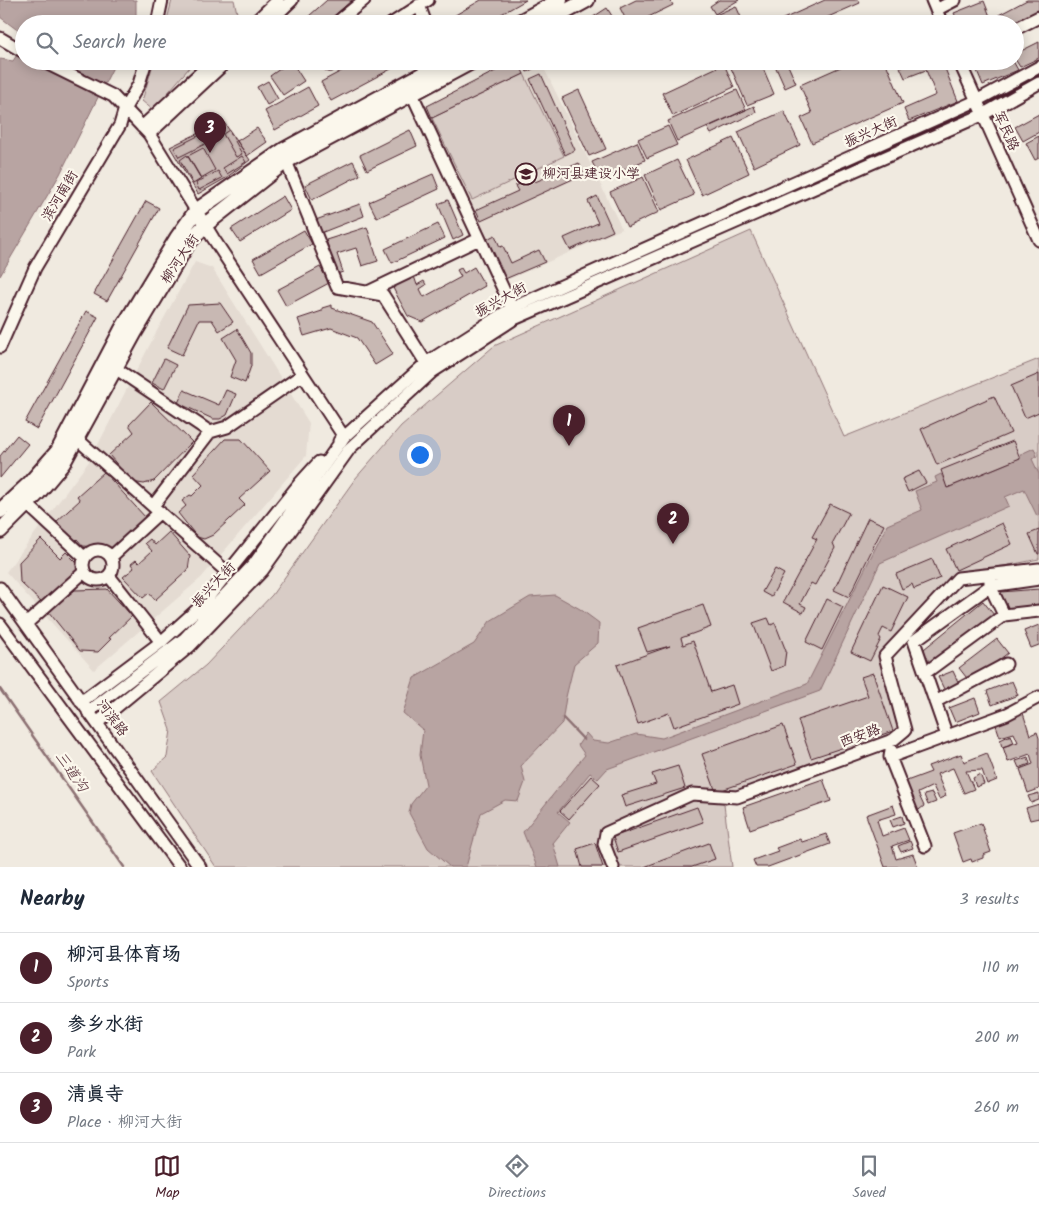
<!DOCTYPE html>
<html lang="en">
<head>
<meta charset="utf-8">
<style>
	body { margin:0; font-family:Kalam,"LXGW WenKai TC",sans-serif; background:#f6f6f7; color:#1f2937 }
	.you { position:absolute; left:419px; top:454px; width:18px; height:18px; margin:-12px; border:4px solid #fff; border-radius:50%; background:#1a73e8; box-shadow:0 0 0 8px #1a73e833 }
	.badge { display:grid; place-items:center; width:32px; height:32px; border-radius:50%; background:#4a1f2b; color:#fff; font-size:16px; font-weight:700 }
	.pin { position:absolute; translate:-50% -41px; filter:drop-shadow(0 1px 2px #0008) }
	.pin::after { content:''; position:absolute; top:26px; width:18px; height:15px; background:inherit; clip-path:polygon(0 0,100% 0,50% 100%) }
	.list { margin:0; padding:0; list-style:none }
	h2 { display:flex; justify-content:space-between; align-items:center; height:65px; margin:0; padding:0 20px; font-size:21px }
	h2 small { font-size:16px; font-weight:400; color:#747a83 }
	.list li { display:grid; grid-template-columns:32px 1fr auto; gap:15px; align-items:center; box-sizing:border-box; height:70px; padding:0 20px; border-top:1px solid #e0e1e3 }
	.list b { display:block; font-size:19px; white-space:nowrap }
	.list p { margin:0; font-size:16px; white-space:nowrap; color:#747a83 }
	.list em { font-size:16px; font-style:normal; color:#747a83 }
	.icon { flex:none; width:28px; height:28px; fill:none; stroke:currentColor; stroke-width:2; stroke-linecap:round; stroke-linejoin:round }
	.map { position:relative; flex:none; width:1039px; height:867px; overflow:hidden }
	.search { position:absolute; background:#fff; box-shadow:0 2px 12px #0003; left:15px; right:15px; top:15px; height:55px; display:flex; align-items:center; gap:12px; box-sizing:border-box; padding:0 18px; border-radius:28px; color:#747a83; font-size:19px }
	.sheet { height:275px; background:#fff }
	nav { display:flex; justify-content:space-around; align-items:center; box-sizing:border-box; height:70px; border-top:1px solid #e0e1e3; background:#fff; font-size:14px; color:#747a83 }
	nav a { display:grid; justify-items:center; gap:2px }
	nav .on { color:#4a1f2b }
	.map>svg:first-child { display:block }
	.built { fill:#e4dbd2 }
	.green { fill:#d8ccc6; stroke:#917678 }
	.water { fill:#b8a4a2; stroke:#8c6f72 }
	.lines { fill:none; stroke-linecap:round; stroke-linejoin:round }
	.stream { stroke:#8c6f72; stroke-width:2.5 }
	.building { fill:#c8b8b3; stroke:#4a1f2b }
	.minor-casing { stroke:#4a1f2b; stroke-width:15 }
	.major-casing { stroke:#4a1f2b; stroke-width:18 }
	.minor { stroke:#fbf7ec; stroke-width:11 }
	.major { stroke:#fbf7ec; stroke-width:14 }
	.labels { text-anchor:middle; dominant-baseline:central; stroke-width:4.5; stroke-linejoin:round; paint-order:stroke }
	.street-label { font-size:14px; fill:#4a1f2b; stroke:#fbf7ec }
	.poi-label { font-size:14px; fill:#4a1f2b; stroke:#fbf7ec; text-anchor:start }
	.water-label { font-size:15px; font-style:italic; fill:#704e55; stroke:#fbf7ec }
</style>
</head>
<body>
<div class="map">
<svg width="1039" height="867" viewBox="0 0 1039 867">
	<rect width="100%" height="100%" fill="#f0eae0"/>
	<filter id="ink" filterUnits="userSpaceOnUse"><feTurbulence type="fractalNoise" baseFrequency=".02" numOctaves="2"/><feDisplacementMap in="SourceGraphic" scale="10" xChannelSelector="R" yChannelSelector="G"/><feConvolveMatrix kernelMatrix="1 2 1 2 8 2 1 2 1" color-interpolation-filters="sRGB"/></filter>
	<g filter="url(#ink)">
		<path class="built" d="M542,64l80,165 -117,52 -73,-163z
			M195,262l17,6 97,155 -3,33 -105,122 -107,92 -88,-98 84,-112 68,-131z"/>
		<path class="green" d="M172,0h62l3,13 -10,11h-61z
			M154,61h41l-42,49 -11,-9z
			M524,74l40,82 -92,44 -40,-82z
			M751,231l93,206 195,-78v200l-69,14 -85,89 20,75 -181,68 8,62h-516l-64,-96 15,-14 4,-27 -10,-28 45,-37 66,-70 83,-116 46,-53 93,-80z"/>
		<path class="water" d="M0,0h136v20l-2,4h-110v11l-24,-18z
			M24,44v17h92l-56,113 -60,102v-217l13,2z
			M1034,448l3,8 -5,3 7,15v41l-2,1 -13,-27 -19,8 4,9 -129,57 -60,128 -213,78 -9,10 -8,-6 -32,39 12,10 -17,21 7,24h-23l-14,-35 62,-77 -7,-10 8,-12 7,8 16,2 27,-9 26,4 145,-54 80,-159 35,-15 -7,-19 22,-9 -2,-5 6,-3 7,14 72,-30 1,-4z
			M555,595l25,14 19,14 -1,20 -24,21 -8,33 -4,26 -41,43 4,16 -7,19 -13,-1 -24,13 -15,54h-16l-22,-19 -19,-35 2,-9 15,-19 -6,-30 3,-25 -20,-17 11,-35 60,-34 16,-23 40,-24z"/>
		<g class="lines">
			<path class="stream" d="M0,689l124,178
				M563,718l21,22"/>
		</g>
		<path class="building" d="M327,0h25l-27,24h-25z
			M481,0h45l-42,24h-44z
			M636,0h34l3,5 -39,19h-6l-8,-16z
			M719,0h20l-24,14 -5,-8z
			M825,0h33l2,3 -48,21h-40z
			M1027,0h12v12l-24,12h-19l-3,-6z
			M984,1l9,23h-34l-5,-11z
			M736,6l8,18h-32l-3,-6z
			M607,8l10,16h-32l-1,-1z
			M1039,42v16l-19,9 -5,-8v-5z
			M291,61l13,20 -21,14 -13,-19z
			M360,61h46l-75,40 -10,-19z
			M515,61h3l6,13 -92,44 -5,-12z
			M522,61h26l-21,11z
			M728,61h32l14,33 -27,11z
			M773,61h13l10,22 -11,5z
			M854,61h31l18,42 -91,40 -11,-25 11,-5 -12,-28z
			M915,61h27l16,40 -49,20 -5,-12 32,-14 -10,-25 -21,8 -5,-11z
			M973,61h13l2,5 12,-5h13l5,9 -35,15z
			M724,64l10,23 -61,29 -11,-23z
			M541,74l34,76 -10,5 -35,-76z
			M268,81l10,18 -11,6 -10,-18z
			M308,87l10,19 -43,24 -10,-19z
			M579,90l27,59 -17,7 -27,-58z
			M737,90l9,20 -69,31 -9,-20z
			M754,106l2,6 -45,22 -4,-7z
			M784,111l16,34 -46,22 -16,-35z
			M1039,114v18l-16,9 -8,-14z
			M223,121l27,39 -24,18 -28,16 -28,-47z
			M668,126l9,19 -30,13 -9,-19z
			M216,127l5,9 -42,21 -5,-9z
			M257,128l10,14 -20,14 -10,-15z
			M229,130l13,24 -6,3 -13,-23z
			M410,130l7,16 -50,24 -7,-15z
			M1039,136v22l-4,2 -9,-17z
			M733,138l16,35 -47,22 -16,-35z
			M637,142l8,18 -44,20 -9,-18z
			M203,148l12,22 -14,8 -13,-22z
			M187,155l14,24 -8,5 -13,-24z
			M242,156l4,6 -19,12 -4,-6z
			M677,160l17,35 -33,15 -16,-35z
			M353,161l7,14 -48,25 -7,-15z
			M579,163l5,11 -103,47 -5,-11 42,-19 -3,-5 18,-8 2,4z
			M218,171l4,7 -23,12 -3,-7z
			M433,174l6,15 -62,29 -8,-16z
			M643,177l16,35 -32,15 -17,-35z
			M283,196l8,14 -51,32 -9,-13z
			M597,196l16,35 -43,19 -6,-12 34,-15 -10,-22z
			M448,200l15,35 -10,5 -15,-36z
			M146,201l13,7 -52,93 -13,-7z
			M360,204l4,12 -46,18 -5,-13z
			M438,224l7,14 -53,25 -7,-14z
			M367,227l11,34 -16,5 -6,-18 -19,6 6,18 -6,2 -11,-34z
			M304,230l8,14 -51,29 -8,-14z
			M495,235l5,12 3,-1 8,17 28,-13 6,12 -40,17 -18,-40z
			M320,267l9,16 -43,23 -9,-16z
			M474,267l11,19 -63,36 -14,-6 -14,-26 -1,-3 21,-11 3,9 7,-4 2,4 -6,4 4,8 37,-20 -4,-7 4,-2 3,5z
			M220,303l13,19 -14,9 -7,-11h-13l-17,35 -15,-7 21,-43z
			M332,305v3l40,14 21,32 -18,11 -18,-27 -26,-10 -27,8 -6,-17 24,-8v-3z
			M86,311l12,6 -61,112 -12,-7z
			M237,329l14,24v13l-6,17 -15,-6 6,-17 -13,-22z
			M164,359l12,6 -12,24 -12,-6z
			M1039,374v38l-14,6 -14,-32z
			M184,390l35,15 7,-15 10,4 -9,21 -7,4h-7l-35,-16z
			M994,396l17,37 -74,32 -16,-36z
			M151,402l41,40 -38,39 -10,3 -12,-2 -23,-27 25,-23 -5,-7z
			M17,435l11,9 -28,34v-22z
			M225,439h16l29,32 -31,28 6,6 -32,30 -9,4 -7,-2 -19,-24 8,-7 -4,-5 8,-6 2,1 11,-11 -10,-11z
			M1013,441l7,17 -73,30 -6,-18z
			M919,471l7,12 -18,9 -6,-13z
			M104,472l42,46 -35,31 -28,-3 -6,-7 -3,3 -18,-20 24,-22 -3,-4z
			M830,504l19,9 -16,30 2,5 -20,37 -4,-2 -11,21 6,3 -3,6 -20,-11 34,-63 -5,-2z
			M868,518l16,7 -35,72 -15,-7z
			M1002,523l10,21 -56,26 -10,-21z
			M1039,530v24h-1l-9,-20z
			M169,532l21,24 -2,14 -33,30 -6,-7 -6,5 -20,-21 11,-9 -3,-4 5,-4 3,3 13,-12 -7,-8 5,-4 5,6z
			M41,539l19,19 6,-6 14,14 -37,38 -23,-22 -1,-20z
			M932,559l8,19 -26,11 -2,-5 -10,5 -6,-15z
			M775,569l9,5 -13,23 -9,-5z
			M883,585l25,12 -17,35 -8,-4 -4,8 2,3 -11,22 -19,-9z
			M107,589l25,27 -23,22 2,1 -13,13 -18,-1 -32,-40 27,-21z
			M1039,589v19l-36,3 -2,-19z
			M827,599l16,8 -21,43 -16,-8z
			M983,601l11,14 -63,51 -12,-13z
			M703,605l8,22 -30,11 2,7 10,-4 18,51 21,-7 6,19 -64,23 -5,-14 -31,11 -21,-59 53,-19 -23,6 -9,-24z
			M768,618l3,7 4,-2 11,28 -2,15 -13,5 -18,-48z
			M1039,625v20l-8,3 -7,-17z
			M997,639l11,14 -38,29 -11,-14z
			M953,671l6,13 -14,7 -7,-14z
			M873,673l20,58 -82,27 -13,-38 70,-24 -7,-19z
			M1012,681l6,14 -26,10 -5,-14z
			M975,698l5,14 -25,10 -6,-14z
			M1023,713l7,22 7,-3 2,6v51l-11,4 -8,-24 13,-5 -3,-10 -22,8 -5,-15 15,-5 -4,-9 -14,4 -5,-15z
			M783,725l14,39 -81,28 -14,-38z
			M1011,735l3,8 -12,4 -2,-7z
			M987,753l10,27 -10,4 -5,-14 -16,1 8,18 -10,4 -11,-25 -16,6 9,22 -7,3 -6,-13 -15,7 6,13 -9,7 -11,-31 27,-10 -3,-6 33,-12 3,8z
			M1028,757l2,7 -11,4 -3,-7z
			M678,766l7,22 -60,19 -4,-12 35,-11 -4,-10z
			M980,774l4,10 -8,3 -3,-9z
			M591,776l9,8 -31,35 -9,-8z
			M823,779l8,22 -81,28 -7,-22z
			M932,793l4,9 -8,3 -4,-10z
			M1039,793v7l-8,3 -3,-7z
			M1039,804v14l-9,2 -4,-12z
			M893,805l3,9 -19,6 5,16 22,-8 5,12 -17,6 4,13 17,-5 5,13h-33l-19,-52z
			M697,807l6,15 -85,30 -5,-15z
			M902,816l2,7 -11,4 -3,-7z
			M981,823l10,29 -8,3v3l-11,4 -1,-3 -8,3 -10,-29z
			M826,834l4,10 -62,23h-12l-3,-7 25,-9 -2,-3 24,-9 2,3z
			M910,841l3,7 -12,4 -3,-6z
			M595,843l8,24h-21l-5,-18z
			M709,843l6,16 -23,8h-48z"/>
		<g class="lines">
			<g class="minor-casing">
				<path id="minor" d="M932,0l10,24
					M419,5l7,19
					M936,10l19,-10
					M157,24l5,-24
					M253,24l25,-24
					M267,24l25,-24
					M335,24l29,-24
					M391,24l37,-24
					M1015,29l24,-12
					M0,38l24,14
					M42,61l71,35 36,38 64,104 131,199 -5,4
					M959,61l80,179
					M330,65l5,-4
					M412,94l100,214
					M142,127l71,-66
					M149,134l78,-73
					M286,161l51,126 46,8 43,68
					M368,292l111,-53
					M0,347l35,-79 85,-143 5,-17 14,-24 7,-23
					M115,368l95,64 17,-5 75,-52
					M76,438l152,135
					M27,504l58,54
					M153,506l57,-74
					M83 565a15 15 0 1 1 30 0a15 15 0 1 1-30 0Z
					M111,557l49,-45
					M109,576l52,66
					M0,588l200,279
					M1004,615l35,-4
					M0,624l180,243
					M26,624l58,-52
					M925,673l79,-58 -14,-29v-7
					M81,702l80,-60 40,-36 99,-123 19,-21
					M935,702l71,-38
					M88,712l97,-74 69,-74 90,-127 82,-74 86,-55 464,-207 63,-34
					M97,723l93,-77 72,-75 88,-123 82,-76 82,-53 468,-204 57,-32
					M947,736l-33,-95 76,-55 49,-7
					M891,750l-1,7 35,89
					M890,757l117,-43 32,-17
					M613,867l-9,-23 2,-11 86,-39 45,3 156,-57 12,-10 -20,-74 73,-78 81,-9"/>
			</g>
			<g class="major-casing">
				<path id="major" d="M516,24l44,-24
					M543,24l44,-24
					M0,511l30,-28 28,-32 64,-122 55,-91 19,-27 88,-61 163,-89
					M0,531l38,-38 25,-30 72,-131 53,-89 17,-18 81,-64 187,-100"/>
			</g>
			<use href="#minor" class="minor"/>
			<use href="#major" class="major"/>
		</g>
	</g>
	<defs>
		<g id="school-ring" transform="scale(1.125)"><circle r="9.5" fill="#fbf7ec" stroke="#4a1f2b" stroke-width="1.5"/><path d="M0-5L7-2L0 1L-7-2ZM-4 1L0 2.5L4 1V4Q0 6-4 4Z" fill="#4a1f2b"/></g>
	</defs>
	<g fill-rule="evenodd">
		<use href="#school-ring" x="526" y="174"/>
	</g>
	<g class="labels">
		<g class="street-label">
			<text transform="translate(1006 131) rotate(66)">军民路</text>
			<text transform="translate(871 132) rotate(-24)">振兴大街</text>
			<text transform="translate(60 196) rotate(-59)">滨河南街</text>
			<text transform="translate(180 259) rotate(-56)">柳河大街</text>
			<text transform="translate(501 300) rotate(-29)">振兴大街</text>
			<text transform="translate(214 585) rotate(-47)">振兴大街</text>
			<text transform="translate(112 718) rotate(53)">河滨路</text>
			<text transform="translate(860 736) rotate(-20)">西安路</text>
		</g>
		<g class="poi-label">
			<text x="542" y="174">柳河县建设小学</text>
		</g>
		<g class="water-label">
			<text transform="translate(71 772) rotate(55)">三道沟</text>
		</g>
	</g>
</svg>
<div class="you"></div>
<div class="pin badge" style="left:569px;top:446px">1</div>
<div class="pin badge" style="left:673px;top:544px">2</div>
<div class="pin badge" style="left:210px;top:153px">3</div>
<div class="search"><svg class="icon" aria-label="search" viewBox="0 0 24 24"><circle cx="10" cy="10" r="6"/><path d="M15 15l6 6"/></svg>Search here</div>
</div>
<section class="sheet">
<h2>Nearby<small>3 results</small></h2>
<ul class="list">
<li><span class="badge">1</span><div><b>柳河县体育场</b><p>Sports</p></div><em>110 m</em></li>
<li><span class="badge">2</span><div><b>参乡水街</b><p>Park</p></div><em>200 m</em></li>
<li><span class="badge">3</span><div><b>清真寺</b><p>Place · 柳河大街</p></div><em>260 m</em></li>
</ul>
</section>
<nav>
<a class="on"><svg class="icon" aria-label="map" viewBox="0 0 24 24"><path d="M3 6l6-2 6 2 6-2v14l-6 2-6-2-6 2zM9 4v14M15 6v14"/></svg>Map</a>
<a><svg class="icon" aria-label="directions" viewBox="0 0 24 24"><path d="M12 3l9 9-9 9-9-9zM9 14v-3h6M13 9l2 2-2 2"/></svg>Directions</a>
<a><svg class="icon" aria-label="saved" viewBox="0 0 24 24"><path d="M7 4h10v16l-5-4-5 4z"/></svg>Saved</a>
</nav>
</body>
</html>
